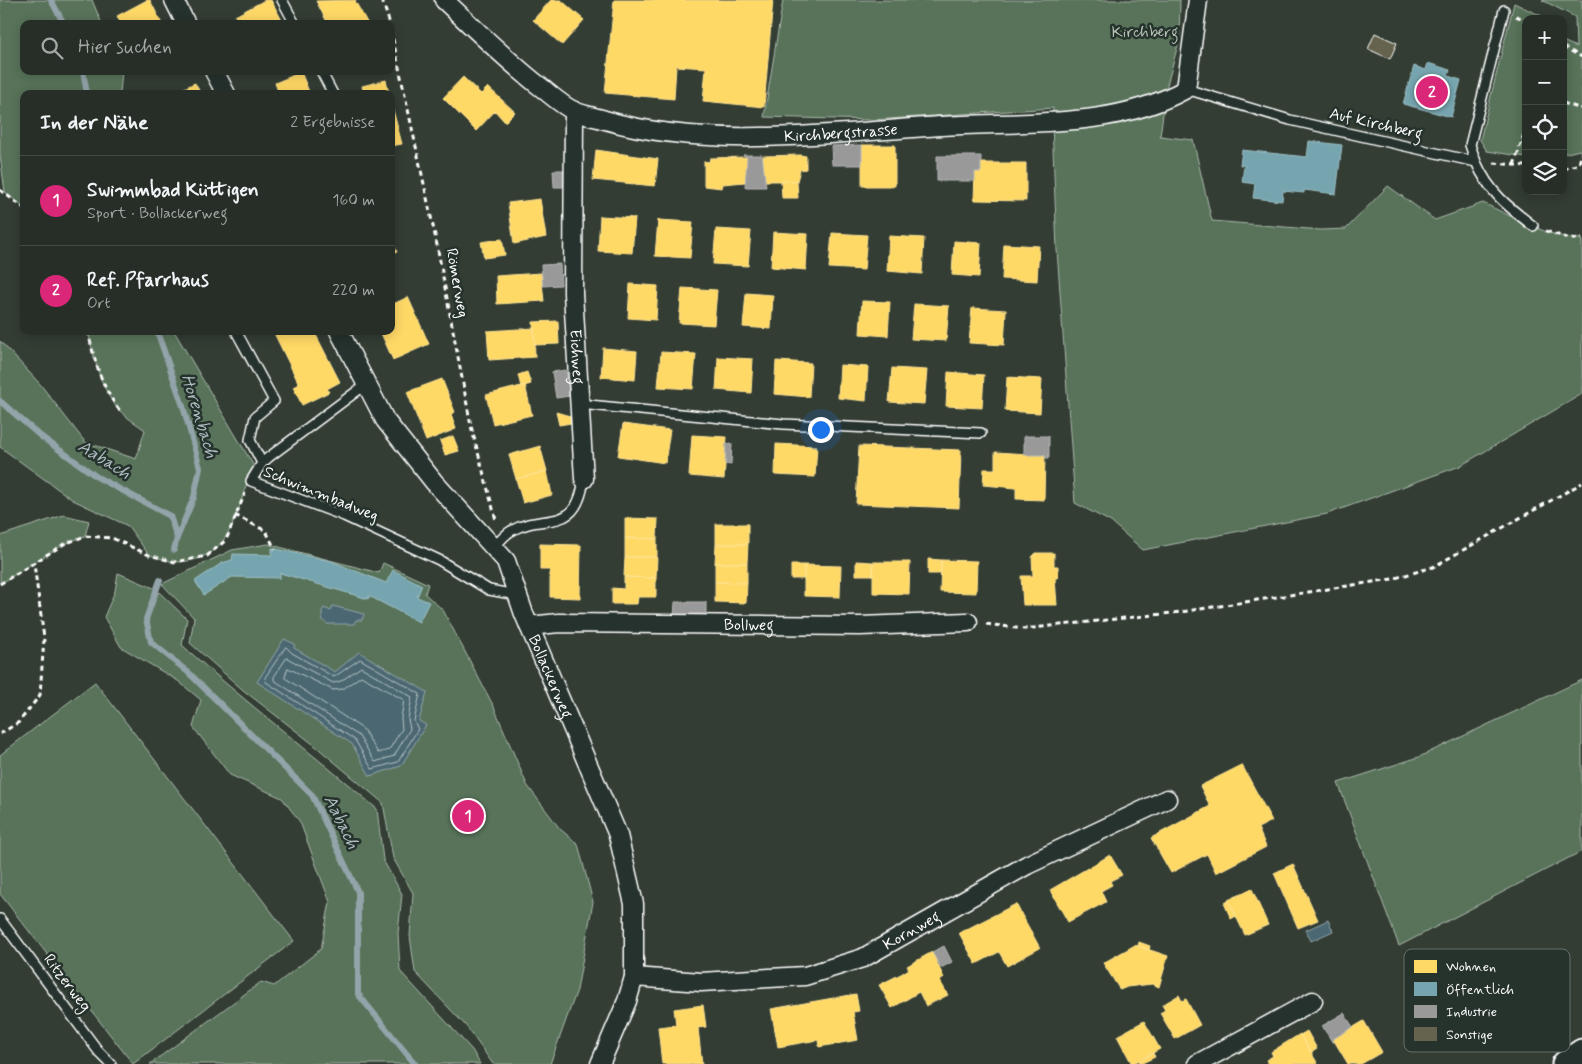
<!DOCTYPE html>
<html lang="de">
<head>
<meta charset="utf-8">
<style>
	body { margin:0; font-family:Mynerve,sans-serif; background:#2e362f; color:#f1f3f6 }
	.controls { position:absolute; right:15px; top:15px; display:grid; overflow:hidden; border-radius:10px; box-shadow:0 2px 12px #0003 }
	.controls button { width:45px; height:45px; display:grid; place-items:center; padding:0; border:0; border-bottom:1px solid #424a44; background:#262e27; color:#f1f3f6; font:25px sans-serif }
	.you { position:absolute; left:820px; top:429px; width:18px; height:18px; margin:-12px; border:4px solid #fff; border-radius:50%; background:#1a73e8; box-shadow:0 0 0 8px #1a73e833 }
	.badge { display:grid; place-items:center; width:32px; height:32px; border-radius:50%; background:#db2777; color:#fff; font-size:16px; font-weight:700 }
	.pin { position:absolute; translate:-50% -50%; border:2px solid #fff; box-shadow:0 1px 5px #0006 }
	.list { margin:0; padding:0; list-style:none }
	h2 { display:flex; justify-content:space-between; align-items:center; height:65px; margin:0; padding:0 20px; font-size:21px }
	h2 small { font-size:16px; font-weight:400; color:#a4a8a7 }
	.list li { display:grid; grid-template-columns:32px 1fr auto; gap:15px; align-items:center; box-sizing:border-box; height:90px; padding:0 20px; border-top:1px solid #424a44 }
	.list b { display:block; font-size:19px; white-space:nowrap }
	.list p { margin:0; font-size:16px; white-space:nowrap; color:#a4a8a7 }
	.list em { font-size:16px; font-style:normal; color:#a4a8a7 }
	.icon { flex:none; width:28px; height:28px; fill:none; stroke:currentColor; stroke-width:2; stroke-linecap:round; stroke-linejoin:round }
	.map { position:relative; flex:none; width:1582px; height:1064px; overflow:hidden }
	.search { position:absolute; background:#262e27; box-shadow:0 2px 12px #0003; left:20px; top:20px; width:375px; height:55px; display:flex; align-items:center; gap:12px; box-sizing:border-box; padding:0 18px; border-radius:10px; color:#a4a8a7; font-size:19px }
	.panel { position:absolute; background:#262e27; box-shadow:0 2px 12px #0003; left:20px; top:90px; width:375px; height:245px; border-radius:10px }
	.map>svg:first-child { display:block }
	.green { fill:#58735a; stroke:#acb9ac }
	.water { fill:#4b6872; stroke:#93a4aa }
	.homes { fill:#ffd966; stroke:#ffe494 }
	.public { fill:#76a5af; stroke:#9fc0c7 }
	.industry { fill:#999; stroke:#b8b8b8 }
	.lines { fill:none; stroke-linecap:round; stroke-linejoin:round }
	.shore { stroke:#b7c3c7; stroke-width:1 }
	.stream { stroke:#93a4aa; stroke-width:6 }
	.building { fill:#65634e; stroke:#fff }
	.lane-casing { stroke:#fff; stroke-width:12 }
	.street-casing { stroke:#fff; stroke-width:21 }
	.secondary-casing { stroke:#fff; stroke-width:29 }
	.path { stroke:#fff; stroke-width:3; stroke-dasharray:5 4; stroke-linecap:butt }
	.lane { stroke:#26332d; stroke-width:9 }
	.street { stroke:#26332d; stroke-width:18 }
	.secondary { stroke:#26332d; stroke-width:25 }
	.labels { text-anchor:middle; dominant-baseline:central; stroke-width:5; stroke-linejoin:round; paint-order:stroke }
	.park-label { font-size:16px; fill:#b4c0b5; stroke:#26332d }
	.street-label { font-size:16px; fill:#fff; stroke:#26332d }
	.water-label { font-size:18px; font-style:italic; fill:#aebbc0; stroke:#26332d }
	.key { fill:#26332d; stroke:#67706c; stroke-width:1 }
	.key-label { font-size:14px; fill:#fff }
</style>
</head>
<body>
<div class="map">
<svg width="1582" height="1064" viewBox="0 0 1582 1064">
	<rect width="100%" height="100%" fill="#333d34"/>
	<filter id="ink" filterUnits="userSpaceOnUse"><feTurbulence type="fractalNoise" baseFrequency=".02" numOctaves="2"/><feDisplacementMap in="SourceGraphic" scale="10" xChannelSelector="R" yChannelSelector="G"/><feConvolveMatrix kernelMatrix="1 2 1 2 8 2 1 2 1" color-interpolation-filters="sRGB"/></filter>
	<g filter="url(#ink)">
		<path class="green" d="M0,0h92l10,24h-78v47h98l-2,23h-96v114l-19,-16 -5,-37z
			M783,0h397l-1,41 -12,44 -7,51 33,4 19,81 109,9 25,-1 42,-43 47,34 48,-17c31,14 65,35 99,36v155l-122,72 -133,48 -184,36 -32,-28 -36,-19 -18,-253 -5,-127 1,-15 -181,12 -108,-3z
			M1542,0h40v156l-2,-6 -17,4v-113l13,6 -1,-30z
			M1514,3l34,16h-22v138l-39,-6 -7,-11z
			M88,331h86l81,137 -6,9c-14,41 -20,85 -74,85 -8,-1 -18,-5 -26,-7l-21,-29 -55,-26 -73,-53v-106l40,43 45,58 51,17 9,-29c-8,-6 -18,-12 -25,-19 -19,-20 -26,-53 -32,-80z
			M64,515l25,6 -4,15 -21,8 -64,40v-48z
			M268,544l111,29 4,-10 45,21 -3,10 18,16 51,97 33,78 33,44 18,15 15,58 -16,88 -27,74h-57l-27,-38 -51,-54 -5,-36 3,-43 -20,-35 -10,-55 -70,-59 -70,-54 -53,-47 4,-25 -32,-34 70,-34z
			M118,573l38,16 31,30 -5,26c63,57 130,108 195,164l6,51 19,34 -4,39 2,38 72,79 8,14h-330l111,-82 13,4 47,-37 9,-47 -30,-80 -18,-24 -52,-23 -37,-48 8,-27 -23,-19 -57,-34 -17,-30 11,-26z
			M1582,680v171l-183,95 -61,-163 81,-26z
			M95,682l199,259 -161,123 -133,-170v-139z"/>
		<path class="water" d="M333,606l31,8 -2,6h-6l-2,4h-27l-5,-5v-8l2,-3 7,3z
			M284,639l11,5 -1,4 41,24 24,-20 68,40 -8,29 7,4 -25,41 -31,10 -18,-32 -95,-62z
			M1328,920l5,11 -22,10 -5,-11z"/>
		<path class="homes" d="M147,0h3l12,24h-41l-4,-8z
			M265,0h6l13,24h-45l-4,-8z
			M357,0l-2,1 13,23h-40l-12,-23z
			M551,0h10l23,20 -22,25 -29,-25z
			M614,0h159l-9,107 -61,-6 3,-33 -30,-2 -2,33 -69,-6z
			M301,72l9,22h-31l-4,-11z
			M463,77l18,17 7,-7 27,25 -10,10 -10,-11 -19,20 -33,-33z
			M386,80l3,14h-25l-2,-8z
			M195,83l6,11h-30z
			M391,102l11,42 -11,2z
			M862,145h33v41h-33z
			M596,150l62,9 -3,27 -62,-6z
			M800,155l6,1v13l-6,1 -3,11h-32l-2,-25z
			M747,157l1,19h-3v6l-22,2 -1,4 -18,-2v-25l5,1 1,-4z
			M981,163h45v38l-52,-1 1,-28h6z
			M781,181h16l1,17h-16z
			M540,199l6,38 -32,7 -6,-41z
			M600,216l35,2 -3,35 -34,-2z
			M658,220l35,2 -3,36 -35,-2z
			M716,229l35,2 -3,35 -35,-2z
			M773,232l35,2 -2,36 -35,-3z
			M832,233l35,2 -3,35 -35,-2z
			M889,236l35,2 -2,36 -35,-3z
			M391,239l6,13 -6,2z
			M502,239l3,16 -21,3 -3,-16z
			M954,241l27,2 -2,34 -27,-2z
			M1004,244l35,2 -2,35 -35,-2z
			M541,273l3,28 -47,3 -1,-28z
			M630,284l28,2 -2,34 -28,-2z
			M682,288l35,2 -3,35 -35,-2z
			M746,293l27,2 -2,34 -28,-2z
			M408,297l21,47 -36,16 -13,-29h11v-26z
			M862,301l28,1 -2,34 -28,-2z
			M914,304l35,2 -3,35 -35,-2z
			M972,308l34,2 -2,35 -35,-2z
			M558,321l1,23 -24,1 -2,-23z
			M534,328l1,29 -46,3 -2,-29z
			M273,331h41l26,51 -13,7 2,3 -27,13 -9,-18 6,-3z
			M603,348l34,3 -2,29 -34,-3z
			M661,352l35,2 -3,35 -35,-2z
			M718,357l35,2 -2,34 -35,-3z
			M776,361l35,2 -2,34 -35,-3z
			M840,365l28,2 -2,34 -28,-3z
			M892,368l35,2 -3,34 -35,-2z
			M527,372l4,12 -10,3 -3,-12z
			M948,372l36,3 -2,33 -36,-2z
			M1007,377l35,2 -2,34 -35,-2z
			M442,379l13,33 -4,2 5,15 -30,12 -19,-49z
			M525,385l7,30 -39,9 -7,-29z
			M556,412l14,4 1,7 -12,2z
			M623,424l47,6 -5,33 -47,-7z
			M692,435l35,2 -3,42 -35,-3z
			M453,436l6,15 -14,4 -5,-14z
			M776,444l41,2 -2,31 -40,-2z
			M540,446l7,25 -31,8 -7,-24z
			M859,446l102,4 -2,58 -103,-4z
			M995,452l50,3 -1,45 -28,-1v-11l-33,-3 1,-16h11z
			M547,471l5,24 -29,8 -7,-24z
			M625,518l33,1 -1,20 -32,-1z
			M716,524h32v20h-32z
			M625,538l32,1v18h-32z
			M540,544l41,1 -1,53 -30,-1v-27h-10z
			M716,544h32l-1,19h-32z
			M1036,553h18v13h4v12h-3l2,27h-34l-2,-29h12l-1,-19z
			M625,557h32l-1,21 -32,-1z
			M928,559l13,1v14h-13z
			M941,560l36,1 -1,32 -36,-1z
			M856,561l17,1v13h-17z
			M873,562h37l-1,32 -36,-1z
			M715,563h32v20l-32,-1z
			M791,565h13v14h-13z
			M804,565l37,1 -1,31 -36,-1z
			M624,577l32,1v19h-18l-1,7h-25v-16l12,1z
			M715,582l32,1 -1,20 -31,-1z
			M1242,765l30,56 -14,7 8,19 -50,26 -9,-19 -36,19 -20,-35 59,-32 -10,-20z
			M1110,855l12,20 -12,6 2,4 -11,6 5,11 -38,20 -18,-32z
			M1293,864l25,56 -20,8 -24,-55z
			M1252,889l16,36 -23,10 -17,-35z
			M1229,901l7,15 -5,3 -7,-16z
			M1016,904l24,44 -33,18 -8,-14 -23,12 -17,-31z
			M1139,942l11,4 -1,4 -11,-4z
			M1135,945l33,11 -9,31 -7,-3 -25,3 -7,3 -17,-27z
			M932,952l12,26 -4,3 8,14 -22,11 -7,-14 -27,16 -13,-23 22,-11 8,-5 -2,-3z
			M856,994l3,17 -6,1 5,28 -39,7 -1,-7 -40,7 -7,-38z
			M1179,995l3,6 4,-2 14,26 -25,14 -15,-26 5,-3 -3,-5z
			M703,1005l3,22 -8,1 4,36h-40l-4,-37 18,-2 -2,-16z
			M1144,1021l16,28 -28,15 -15,-28z
			M1364,1021l18,31 -21,12h-13l-15,-25z
			M1307,1031l10,18 -6,4 -11,-18z
			M1300,1034l18,30h-50l-2,-4 7,-4 -2,-4z
			M1153,1053l2,4 -15,7 -1,-3z"/>
		<path class="public" d="M1428,63l22,7 -2,6 13,4 -10,37 -48,-13 11,-38 12,4z
			M1309,141l33,4 -6,49 -32,-4v3l-21,-2 -1,10 -29,-3 2,-14 -13,-2 2,-17h-4l2,-15 65,7z
			M272,548l59,13 55,22 7,-13 29,15 -5,12 12,5 -10,20 -50,-26 -1,3 -88,-26v5l-48,-1 -28,18 -9,-14 27,-18 10,-3 1,-6 39,1z"/>
		<path class="industry" d="M862,145v20h-30l-1,-19z
			M743,155h19l4,32h-21l2,-30z
			M937,156h44v16h-6v9h-38z
			M553,170h11l1,17h-11z
			M560,264l1,21 -18,1 -2,-21z
			M566,370l4,26 -14,2 -4,-26z
			M1024,436h25v22h-4v-3h-21z
			M726,444h6l-1,21 -6,-1z
			M675,602h31v15l-32,-1z
			M944,946l8,16 -11,6 -9,-16z
			M1344,1013l9,14 -20,12v4l-11,-17z"/>
		<g class="lines">
			<path class="shore" d="M286,647l6,6 42,24 26,-18 60,35 -6,27 4,8 -20,33 -26,7 -17,-29 -89,-58 -1,-4z
				M287,658l46,25 8,-2 20,-14 51,30 -4,22 2,10 -16,27 -19,6 -16,-26 -85,-56v-3z
				M288,668l45,22 10,-1 18,-13 43,24 -3,18 1,11 -13,21 -11,3 -15,-24 -78,-51z"/>
			<path class="stream" d="M51,0l13,24
				M83,71l4,23
				M157,331l26,75 17,62 -6,29 -17,41
				M0,401l39,34 58,42 73,39 7,22 -3,12
				M160,580l-14,39 5,23 38,31 123,122 46,97v102l57,70"/>
		</g>
		<path class="building" d="M1375,33l22,10 -7,16 -22,-10z"/>
		<g class="lines">
			<g class="lane-casing">
				<path id="lane" d="M282,0l13,24
					M321,71l12,23
					M1186,89l104,31 186,42c13,30 31,44 57,64
					M1476,162l-6,-17 34,-135
					M237,333l37,68 -19,16 -5,23 12,23
					M365,385l-96,72 -7,6 -11,18 93,35 95,44 50,30 28,5
					M579,404l204,20 198,9
					M494,548c5,-6 10,-13 17,-17 33,-20 65,6 73,-52
					M0,919l99,133 12,12"/>
			</g>
			<g class="street-casing">
				<g id="street">
					<path d="M174,0l12,24"/>
					<path id="s1" d="M444,0c32,30 63,61 98,88 10,8 21,18 32,23 9,4 21,6 31,9 103,30 229,13 336,6 82,-5 171,4 245,-37l12,-89"/>
					<path d="M214,71l12,23"/>
					<path id="s2" d="M574,111l-1,182 11,186"/>
					<path id="s3" d="M339,331l46,89 49,62 72,79 18,53 94,221 16,69v73l-7,24 -27,63"/>
					<path id="s4" d="M529,626l30,-3 301,3 108,-4"/>
					<path id="s5" d="M634,977l67,5 104,-6 58,-18 164,-93 140,-66"/>
					<path d="M1197,1064l116,-63"/>
				</g>
			</g>
			<g class="secondary-casing">
				<path id="secondary" d="M1565,1064l17,-12"/>
			</g>
			<path class="path" d="M382,0l8,24
				M1516,16l10,4
				M391,30l45,210 35,186 25,94
				M1563,47l19,10
				M1526,89v4
				M1563,103l19,6
				M1494,163l32,3
				M1514,165l12,-37
				M1563,169l16,-5 3,-12
				M0,190l24,18
				M1546,231l24,8h12
				M88,331c6,29 14,58 33,81
				M235,515l31,16 9,18
				M0,584l64,-40 21,-8 27,2 37,17 26,7 32,-6 19,-16 19,-47
				M986,624l38,5 157,-17 211,-33 41,-12 149,-84
				M0,734l19,-12 21,-27 4,-57 -10,-74"/>
			<use href="#lane" class="lane"/>
			<use href="#street" class="street"/>
			<use href="#secondary" class="secondary"/>
		</g>
	</g>
	<g class="labels">
		<g class="park-label">
			<text x="1145" y="32">Kirchberg</text>
		</g>
		<g class="street-label">
			<text transform="translate(1376 124) rotate(13)">Auf Kirchberg</text>
			<text stroke="none"><textPath href="#s1" startOffset="441">Kirchbergstrasse</textPath></text>
			<text transform="translate(457 283) rotate(80)">Römerweg</text>
			<text stroke="none"><textPath href="#s2" startOffset="246">Eichweg</textPath></text>
			<text transform="translate(321 494) rotate(22)">Schwimmbadweg</text>
			<text stroke="none"><textPath href="#s4" startOffset="220">Bollweg</textPath></text>
			<text stroke="none"><textPath href="#s3" startOffset="410">Bollackerweg</textPath></text>
			<text stroke="none"><textPath href="#s5" startOffset="288">Kornweg</textPath></text>
			<text transform="translate(67 983) rotate(53)">Ritzerweg</text>
		</g>
		<g class="water-label">
			<text transform="translate(199 416) rotate(73)">Horenbach</text>
			<text transform="translate(104 460) rotate(32)">Aabach</text>
			<text transform="translate(341 822) rotate(64)">Aabach</text>
		</g>
	</g>
	<rect x="1404" y="949" width="166" height="103" rx="8" class="key"/>
	<rect x="1414" y="960" width="23" height="13" fill="#ffd966"/>
	<rect x="1414" y="982" width="23" height="14" fill="#76a5af"/>
	<rect x="1414" y="1005" width="23" height="13" fill="#999"/>
	<rect x="1414" y="1027" width="23" height="14" fill="#65634e"/>
	<g class="key-label">
		<text x="1446" y="971">Wohnen</text>
		<text x="1446" y="994">Öffentlich</text>
		<text x="1446" y="1016">Industrie</text>
		<text x="1446" y="1039">Sonstige</text>
	</g>
</svg>
<div class="controls">
<button>+</button>
<button>−</button>
<button><svg class="icon" aria-label="locate" viewBox="0 0 24 24"><circle cx="12" cy="12" r="6"/><path d="M12 2v4M12 18v4M2 12h4M18 12h4"/></svg></button>
<button><svg class="icon" aria-label="layers" viewBox="0 0 24 24"><path d="M12 4l9 5-9 5-9-5zM3 14l9 5 9-5"/></svg></button>
</div>
<div class="you"></div>
<div class="pin badge" style="left:468px;top:816px">1</div>
<div class="pin badge" style="left:1432px;top:92px">2</div>
<div class="search"><svg class="icon" aria-label="search" viewBox="0 0 24 24"><circle cx="10" cy="10" r="6"/><path d="M15 15l6 6"/></svg>Hier suchen</div>
<section class="panel">
<h2>In der Nähe<small>2 Ergebnisse</small></h2>
<ul class="list">
<li><span class="badge">1</span><div><b>Swimmbad Küttigen</b><p>Sport · Bollackerweg</p></div><em>160 m</em></li>
<li><span class="badge">2</span><div><b>Ref. Pfarrhaus</b><p>Ort</p></div><em>220 m</em></li>
</ul>
</section>
</div>
</body>
</html>
